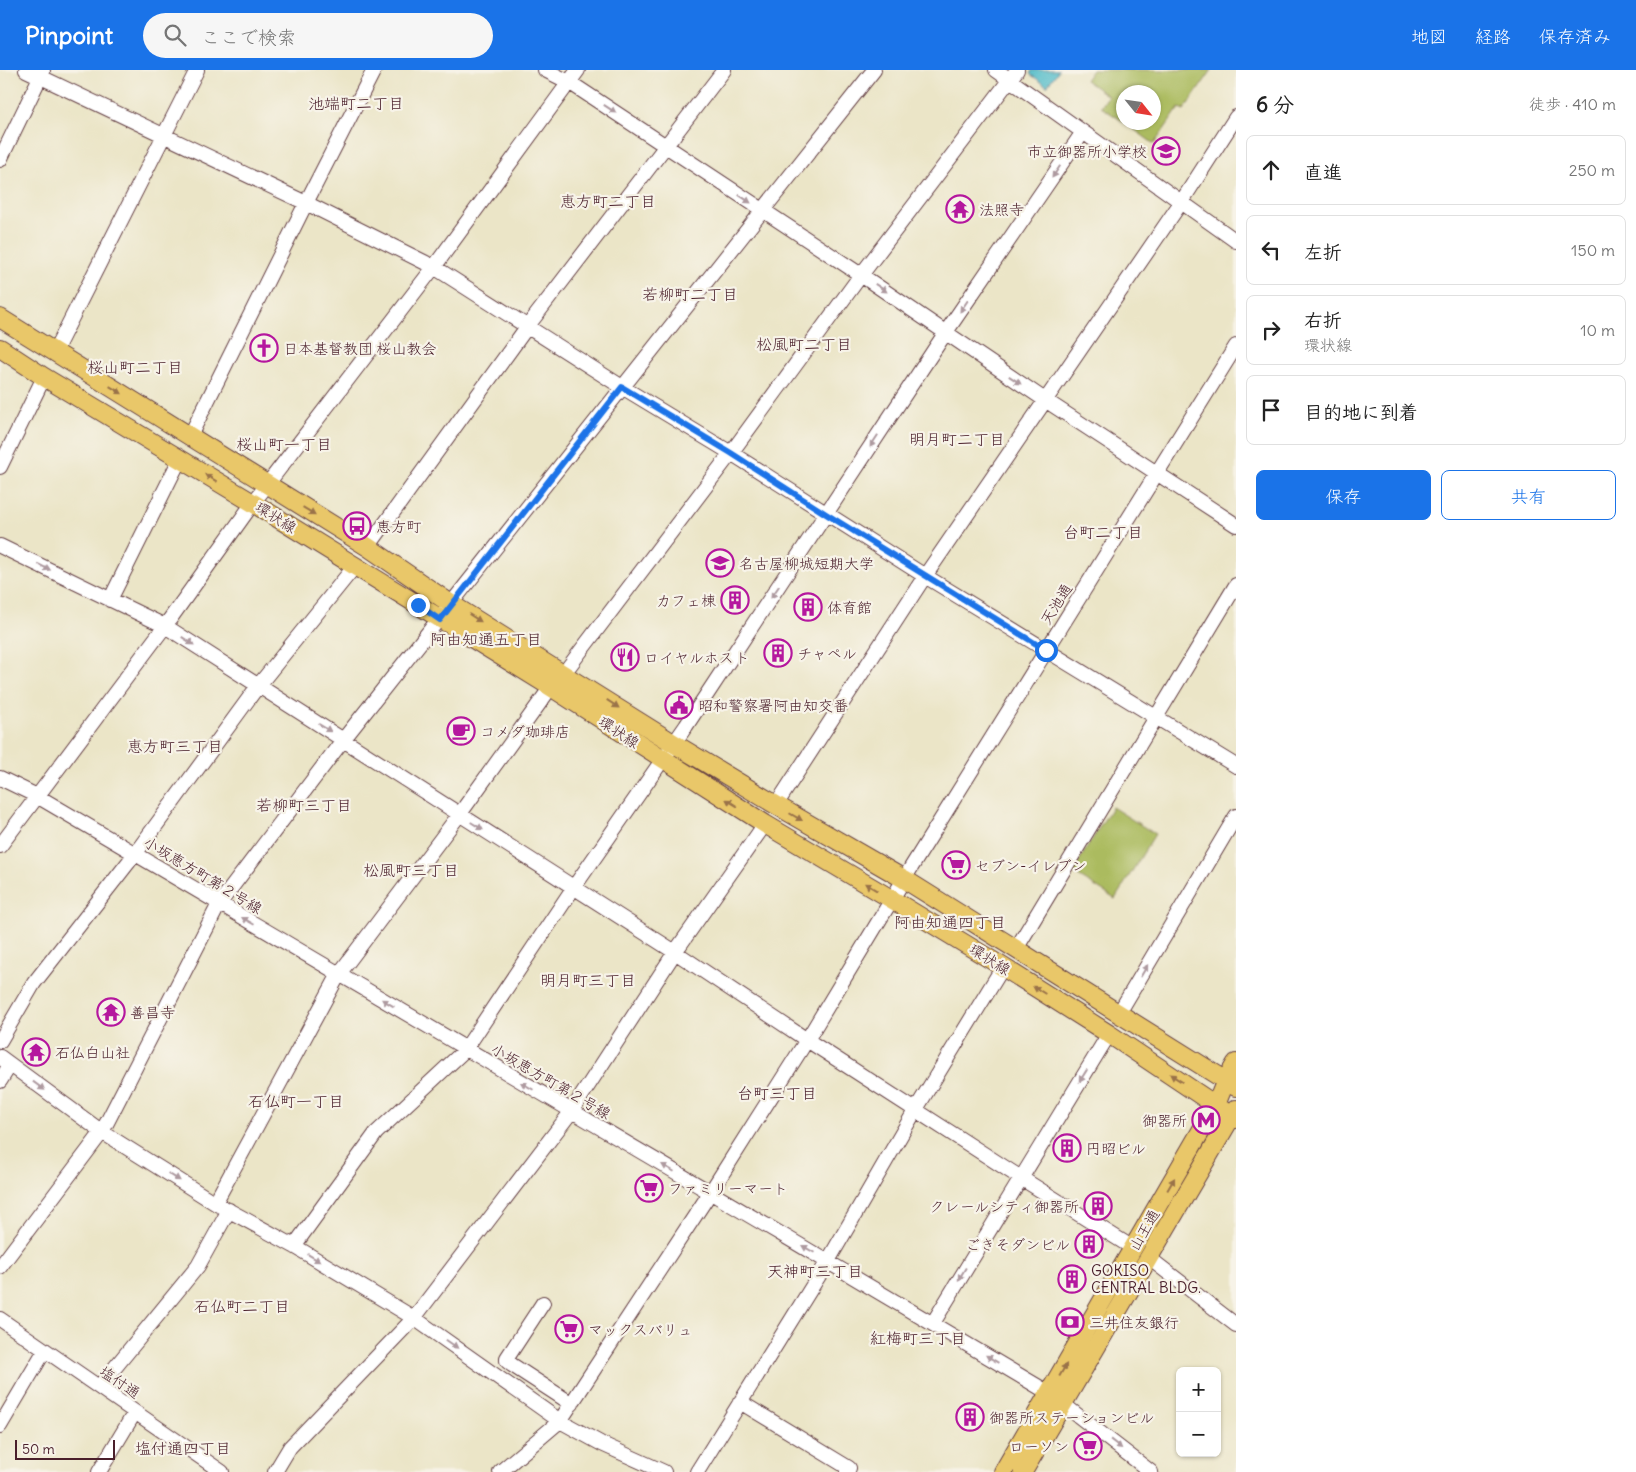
<!DOCTYPE html>
<html lang="ja">
<head>
<meta charset="utf-8">
<style>
	body { margin:0; font-family:Delius,"Klee One",sans-serif; background:#f6f6f6; color:#222 }
	.controls { position:absolute; right:15px; bottom:15px; display:grid; overflow:hidden; border-radius:8px; box-shadow:0 1px 4px #0004 }
	.controls button { width:45px; height:45px; display:grid; place-items:center; padding:0; border:0; border-bottom:1px solid #e0e0e0; background:#fff; color:#222; font:25px sans-serif }
	.compass { position:absolute; left:1116px; top:15px; width:45px; height:45px; border-radius:50%; background:#fff; box-shadow:0 1px 4px #0004; rotate:120deg }
	.scale { position:absolute; left:15px; bottom:12px; width:100px; box-sizing:border-box; padding-left:5px; border:2px solid #4a1f2b; border-top:0; font-size:14px; line-height:18px; white-space:nowrap; color:#4a1f2b; -webkit-text-stroke:4px #f7f3e8; paint-order:stroke }
	.stop { position:absolute; width:15px; height:15px; margin:-11px; border:4px solid #1a73e8; border-radius:50%; background:#fff }
	.stop.end { background:#1a73e8; border-color:#fff; box-shadow:0 1px 5px #0008 }
	.list { margin:0; padding:0; list-style:none }
	h2 { display:flex; justify-content:space-between; align-items:center; height:65px; margin:0; padding:0 20px; font-size:21px }
	h2 small { font-size:16px; font-weight:400; color:#767676 }
	.list li { display:grid; grid-template-columns:32px 1fr auto; gap:15px; align-items:center; box-sizing:border-box; height:70px; margin:0 10px 10px; padding:0 10px; border:1px solid #e0e0e0; border-radius:8px }
	.list b { display:block; font-size:19px; white-space:nowrap }
	.list p { margin:0; font-size:16px; white-space:nowrap; color:#767676 }
	.list em { font-size:16px; font-style:normal; color:#767676 }
	.actions { display:flex; gap:10px; padding:15px 20px }
	.actions a { flex:1; padding:11px 0; border:1px solid #1a73e8; border-radius:8px; text-align:center; font-size:18px; color:#1a73e8 }
	.actions .main { background:#1a73e8; color:#fff }
	.icon { flex:none; width:28px; height:28px; fill:none; stroke:currentColor; stroke-width:2; stroke-linecap:round; stroke-linejoin:round }
	.map { position:relative; flex:none; width:1236px; height:1402px; overflow:hidden }
	header { display:flex; align-items:center; gap:30px; box-sizing:border-box; height:70px; padding:0 25px; background:#1a73e8; color:#fff }
	header strong { font-size:24px }
	nav { display:flex; gap:28px; margin-inline-start:auto; font-size:18px }
	.search { width:350px; height:45px; background:#f6f6f6; display:flex; align-items:center; gap:12px; box-sizing:border-box; padding:0 18px; border-radius:28px; color:#767676; font-size:19px }
	main { display:flex }
	aside { flex:1; background:#fff }
	.map>svg:first-child { display:block }
	.green { fill:#abbb5f; stroke:#7a6d45 }
	.water { fill:#4fbbc9; stroke:#4c6d7a }
	.lines { fill:none; stroke-linecap:round; stroke-linejoin:round }
	.minor-casing { stroke:#623d42; stroke-width:16 }
	.major-casing { stroke:#623d42; stroke-width:20 }
	.minor { stroke:#fff; stroke-width:14 }
	.major { stroke:#e9c769; stroke-width:18 }
	.oneway { fill:#ae9aa0 }
	.oneway2 { fill:#9a734a }
	.route { stroke:#1a73e8; stroke-width:6 }
	.labels { text-anchor:middle; dominant-baseline:central; stroke-width:4.5; stroke-linejoin:round; paint-order:stroke }
	.poi-label { font-size:15px; fill:#4a1f2b; stroke:#f7f3e8; text-anchor:start }
	.street-label { font-size:15px; fill:#4a1f2b; stroke:#f7f3e8 }
	.neighbourhood-label { font-size:16px; fill:#4a1f2b; stroke:#f7f3e8 }
</style>
</head>
<body>
<header>
<strong>Pinpoint</strong>
<div class="search"><svg class="icon" aria-label="search" viewBox="0 0 24 24"><circle cx="10" cy="10" r="6"/><path d="M15 15l6 6"/></svg>ここで検索</div>
<nav><a>地図</a><a>経路</a><a>保存済み</a></nav>
</header>
<main>
<div class="map">
<svg width="1236" height="1402" viewBox="0 0 1236 1402">
	<rect width="100%" height="100%" fill="#f7f3e8"/>
	<filter id="ink" filterUnits="userSpaceOnUse"><feTurbulence type="fractalNoise" baseFrequency=".02" numOctaves="2"/><feDisplacementMap in="SourceGraphic" scale="10" xChannelSelector="R" yChannelSelector="G"/><feConvolveMatrix kernelMatrix="1 2 1 2 8 2 1 2 1" color-interpolation-filters="sRGB"/></filter>
	<filter id="wash" filterUnits="userSpaceOnUse"><feTurbulence type="fractalNoise" baseFrequency=".0096" numOctaves="4" result="noise"/><feDisplacementMap in="SourceGraphic" scale="20" xChannelSelector="R" yChannelSelector="G"/><feGaussianBlur stdDeviation="1.12" result="paint"/><feColorMatrix in="noise" values="0 0 0 0 0 0 0 0 0 0 0 0 0 0 0 0 0 1.4 0 .05"/><feComposite in="paint" operator="in"/></filter>
	<g filter="url(#wash)">
		<rect width="100%" height="100%" fill="#ebe5c7"/>
		<path class="green" d="M1092,0h120l-28,40 -5,-2 -25,36 -30,-22h30v-30h-30v30l-23,-15 7,-11 -23,-16z
			M1112,737l43,27 -40,65 -43,-27z"/>
		<path class="water" d="M1032,0h27l-12,16 -17,-12z"/>
	</g>
	<g filter="url(#ink)">
		<g class="lines">
			<g class="minor-casing">
				<path id="minor" d="M26,0l280,133 128,64 188,120 109,66 194,123 311,190
					M545,0l24,12 292,193 184,125 191,125
					M996,0l240,171
					M0,90l43,-89
					M54,283l143,-283
					M190,366l116,-233 68,-133
					M0,397l44,-90
					M0,476l165,80 510,326 132,88 214,138 112,70
					M368,477l159,-220 197,-257
					M110,530l70,-141
					M564,603l167,-220 130,-178 156,-205
					M0,708l37,18c337,201 676,396 1012,597
					M776,735l149,-229 257,-375 54,-84
					M0,776l165,-220 88,-123 181,-236 144,-197
					M1016,879l220,-364
					M1119,943l117,-197
					M0,971l34,-58 101,-129 123,-168 97,-120
					M0,987l102,75 113,71 79,43 120,72 146,103 42,23 62,28
					M0,1011l10,-16
					M215,1133l124,-229 120,-159 92,-128
					M294,1176l82,-113 89,-83 109,-163 112,-161 260,-394 137,-200
					M1149,1188l87,67
					M0,1197l102,-135 117,-228 124,-164 531,-670
					M543,1233l-36,55v3l5,4 60,39
					M0,1249l222,153
					M933,1253l176,-289
					M99,1317l99,-121 31,-56
					M740,1332l109,66 -2,4
					M1063,1334l88,68
					M0,1356l45,-76
					M99,1402l36,-60
					M275,1402l15,-25 124,-129 157,-206 104,-160 90,-128
					M500,1402l60,-51 150,-228 97,-153 105,-174 324,-520
					M697,1402l131,-211 88,-152 87,-142"/>
			</g>
			<g class="major-casing">
				<path id="major" d="M0,248l368,229 83,57 222,139 103,62 128,74 332,208
					M0,278l44,29 209,126 298,184 214,137 128,76 110,67 106,67 127,85
					M1003,1402l213,-367 10,-25 10,-17
					M1023,1402l213,-363"/>
			</g>
			<use href="#minor" class="minor"/>
			<use href="#major" class="major"/>
		</g>
		<defs><path id="oneway-solid" d="M-6-.8H1V-3.2L6.5 0L1 3.2V.8H-6Z" transform="scale(1.25)"/></defs>
		<g class="oneway">
			<use href="#oneway-solid" transform="translate(610 39) rotate(34)"/>
			<use href="#oneway-solid" transform="translate(1056 102) rotate(124)"/>
			<use href="#oneway-solid" transform="translate(745 129) rotate(34)"/>
			<use href="#oneway-solid" transform="translate(881 218) rotate(34)"/>
			<use href="#oneway-solid" transform="translate(964 236) rotate(124)"/>
			<use href="#oneway-solid" transform="translate(1015 310) rotate(34)"/>
			<use href="#oneway-solid" transform="translate(874 371) rotate(123)"/>
			<use href="#oneway-solid" transform="translate(44 497) rotate(26)"/>
			<use href="#oneway-solid" transform="translate(775 522) rotate(124)"/>
			<use href="#oneway-solid" transform="translate(188 571) rotate(33)"/>
			<use href="#oneway-solid" transform="translate(325 658) rotate(32)"/>
			<use href="#oneway-solid" transform="translate(477 756) rotate(32)"/>
			<use href="#oneway-solid" transform="translate(248 851) rotate(-150)"/>
			<use href="#oneway-solid" transform="translate(1144 901) rotate(-59)"/>
			<use href="#oneway-solid" transform="translate(388 933) rotate(-149)"/>
			<use href="#oneway-solid" transform="translate(1083 1006) rotate(122)"/>
			<use href="#oneway-solid" transform="translate(39 1016) rotate(36)"/>
			<use href="#oneway-solid" transform="translate(527 1016) rotate(-150)"/>
			<use href="#oneway-solid" transform="translate(668 1098) rotate(-150)"/>
			<use href="#oneway-solid" transform="translate(174 1107) rotate(32)"/>
			<use href="#oneway-solid" transform="translate(808 1179) rotate(-150)"/>
			<use href="#oneway-solid" transform="translate(314 1188) rotate(31)"/>
			<use href="#oneway-solid" transform="translate(962 1204) rotate(121)"/>
			<use href="#oneway-solid" transform="translate(452 1274) rotate(35)"/>
			<use href="#oneway-solid" transform="translate(992 1289) rotate(-149)"/>
			<use href="#oneway-solid" transform="translate(1116 1374) rotate(38)"/>
		</g>
		<g class="oneway2">
			<use href="#oneway-solid" transform="translate(116 320) rotate(31)"/>
			<use href="#oneway-solid" transform="translate(211 408) rotate(-149)"/>
			<use href="#oneway-solid" transform="translate(309 441) rotate(31)"/>
			<use href="#oneway-solid" transform="translate(475 548) rotate(32)"/>
			<use href="#oneway-solid" transform="translate(613 634) rotate(33)"/>
			<use href="#oneway-solid" transform="translate(732 733) rotate(-148)"/>
			<use href="#oneway-solid" transform="translate(796 747) rotate(30)"/>
			<use href="#oneway-solid" transform="translate(871 817) rotate(-149)"/>
			<use href="#oneway-solid" transform="translate(1039 920) rotate(-148)"/>
			<use href="#oneway-solid" transform="translate(1176 1008) rotate(-147)"/>
			<use href="#oneway-solid" transform="translate(1171 1114) rotate(-60)"/>
			<use href="#oneway-solid" transform="translate(1063 1300) rotate(-60)"/>
		</g>
	</g>
	<g class="lines" filter="url(#ink)">
		<path class="route" d="M418,535l22,15 182,-233 109,66 95,61 220,136"/>
	</g>
	<defs>
		<g id="school-ring" transform="scale(1.4375)"><circle r="9.5" fill="#f7f3e8" stroke="#b5179e" stroke-width="1.5"/><path d="M0-5L7-2L0 1L-7-2ZM-4 1L0 2.5L4 1V4Q0 6-4 4Z" fill="#b5179e"/></g>
		<g id="temple-ring" transform="scale(1.4375)"><circle r="9.5" fill="#f7f3e8" stroke="#b5179e" stroke-width="1.5"/><path d="M0-6L5-2H3V0L6.5 2.5H4V6H1.5V3h-3V6H-4V2.5H-6.5L-3 0V-2H-5Z" fill="#b5179e"/></g>
		<g id="church-ring" transform="scale(1.4375)"><circle r="9.5" fill="#f7f3e8" stroke="#b5179e" stroke-width="1.5"/><path d="M-1.2-6h2.4v3.5h3.3v2.4h-3.3V6h-2.4V-.1h-3.3v-2.4h3.3Z" fill="#b5179e"/></g>
		<g id="bus-ring" transform="scale(1.4375)"><circle r="9.5" fill="#f7f3e8" stroke="#b5179e" stroke-width="1.5"/><path d="M-5-6H5V4H4V6H2V4H-2V6H-4V4H-5ZM-3.5-4V0h7V-4ZM-3.5 1.2v1.5H-2V1.2ZM2 1.2v1.5H3.5V1.2Z" fill="#b5179e"/></g>
		<g id="university-ring" transform="scale(1.4375)"><circle r="9.5" fill="#f7f3e8" stroke="#b5179e" stroke-width="1.5"/><path d="M0-5L7-2L0 1L-7-2ZM-4 1L0 2.5L4 1V4Q0 6-4 4Z" fill="#b5179e"/></g>
		<g id="building-ring" transform="scale(1.4375)"><circle r="9.5" fill="#f7f3e8" stroke="#b5179e" stroke-width="1.5"/><path d="M-4-6H4V6H1V3H-1V6H-4ZM-2.5-4.3h1.7v1.8h-1.7ZM.8-4.3h1.7v1.8H.8ZM-2.5-1h1.7V.8h-1.7ZM.8-1h1.7V.8H.8Z" fill="#b5179e"/></g>
		<g id="restaurant-ring" transform="scale(1.4375)"><circle r="9.5" fill="#f7f3e8" stroke="#b5179e" stroke-width="1.5"/><path d="M-5-6h1v4h1v-4h1v4h1v-4h1v5L-1.5 .5V6h-2V.5L-5-1ZM5-6V6H3V1.5H1.5Q1.5-4 5-6Z" fill="#b5179e"/></g>
		<g id="civic-ring" transform="scale(1.4375)"><circle r="9.5" fill="#f7f3e8" stroke="#b5179e" stroke-width="1.5"/><path d="M-.6-6.5H3V-4.5H.6V-3L4-1V1h2V6H-6V1h2V-1L-.6-3ZM-1.2 2.5V6h2.4V2.5Z" fill="#b5179e"/></g>
		<g id="cafe-ring" transform="scale(1.4375)"><circle r="9.5" fill="#f7f3e8" stroke="#b5179e" stroke-width="1.5"/><path d="M-5.5-4.5H6V0H3Q3 3.5 0 3.5H-2.5Q-5.5 3.5-5.5 0ZM3-3.2v2h1.7v-2ZM-6 4.5H4V6H-6Z" fill="#b5179e"/></g>
		<g id="supermarket-ring" transform="scale(1.4375)"><circle r="9.5" fill="#f7f3e8" stroke="#b5179e" stroke-width="1.5"/><path d="M-6-5.5h2.5l.6 2H6L4.5 2H-2.5L-4.4-4H-6ZM-1.5 3.2a1.3 1.3 0 1 0 .1 0ZM3 3.2a1.3 1.3 0 1 0 .1 0Z" fill="#b5179e"/></g>
		<g id="metro-ring" transform="scale(1.4375)"><circle r="9.5" fill="#f7f3e8" stroke="#b5179e" stroke-width="1.5"/><path d="M-5.5 5V-5H-3L0 0L3-5H5.5V5H3V-.5L0 4L-3-.5V5Z" fill="#b5179e"/></g>
		<g id="bank-ring" transform="scale(1.4375)"><circle r="9.5" fill="#f7f3e8" stroke="#b5179e" stroke-width="1.5"/><path d="M-6-4H6V4H-6ZM0-2.3a2.3 2.3 0 1 0 0 4.6a2.3 2.3 0 1 0 0-4.6Z" fill="#b5179e"/></g>
	</defs>
	<g fill-rule="evenodd">
		<use href="#school-ring" x="1166" y="81"/>
		<use href="#temple-ring" x="960" y="139"/>
		<use href="#church-ring" x="264" y="278"/>
		<use href="#bus-ring" x="357" y="456"/>
		<use href="#university-ring" x="720" y="493"/>
		<use href="#building-ring" x="735" y="530"/>
		<use href="#building-ring" x="808" y="537"/>
		<use href="#building-ring" x="778" y="583"/>
		<use href="#restaurant-ring" x="625" y="587"/>
		<use href="#civic-ring" x="679" y="635"/>
		<use href="#cafe-ring" x="461" y="661"/>
		<use href="#supermarket-ring" x="956" y="795"/>
		<use href="#temple-ring" x="111" y="942"/>
		<use href="#temple-ring" x="36" y="982"/>
		<use href="#metro-ring" x="1206" y="1050"/>
		<use href="#building-ring" x="1067" y="1078"/>
		<use href="#supermarket-ring" x="649" y="1118"/>
		<use href="#building-ring" x="1098" y="1136"/>
		<use href="#building-ring" x="1089" y="1174"/>
		<use href="#building-ring" x="1072" y="1209"/>
		<use href="#bank-ring" x="1070" y="1252"/>
		<use href="#supermarket-ring" x="569" y="1259"/>
		<use href="#building-ring" x="970" y="1347"/>
		<use href="#supermarket-ring" x="1088" y="1376"/>
	</g>
	<g class="labels">
		<g class="poi-label">
			<text x="1147" y="81" text-anchor="end">市立御器所小学校</text>
			<text x="979" y="139">法照寺</text>
			<text x="283" y="278">日本基督教団 桜山教会</text>
			<text x="376" y="456">恵方町</text>
			<text x="739" y="493">名古屋柳城短期大学</text>
			<text x="716" y="530" text-anchor="end">カフェ棟</text>
			<text x="827" y="537">体育館</text>
			<text x="797" y="583">チャペル</text>
			<text x="644" y="587">ロイヤルホスト</text>
			<text x="698" y="635">昭和警察署阿由知交番</text>
			<text x="480" y="661">コメダ珈琲店</text>
			<text x="975" y="795">セブン-イレブン</text>
			<text x="130" y="942">善昌寺</text>
			<text x="55" y="982">石仏白山社</text>
			<text x="1187" y="1050" text-anchor="end">御器所</text>
			<text x="1086" y="1078">円昭ビル</text>
			<text x="668" y="1118">ファミリーマート</text>
			<text x="1079" y="1136" text-anchor="end">クレールシティ御器所</text>
			<text x="1070" y="1174" text-anchor="end">ごきそダンビル</text>
			<text x="1091" y="1200">GOKISO<tspan x="1091" dy="17">CENTRAL BLDG.</tspan></text>
			<text x="1089" y="1252">三井住友銀行</text>
			<text x="588" y="1259">マックスバリュ</text>
			<text x="989" y="1347">御器所ステーションビル</text>
			<text x="1069" y="1376" text-anchor="end">ローソン</text>
		</g>
		<g class="street-label">
			<text transform="translate(276 447) rotate(32)">環状線</text>
			<text transform="translate(1056 534) rotate(-58)">天池通</text>
			<text transform="translate(619 662) rotate(33)">環状線</text>
			<text transform="translate(203 805) rotate(31)">小坂恵方町第２号線</text>
			<text transform="translate(990 889) rotate(32)">環状線</text>
			<text transform="translate(551 1011) rotate(30)">小坂恵方町第２号線</text>
			<text transform="translate(1144 1160) rotate(-60)">山王通</text>
			<text transform="translate(120 1312) rotate(34)">塩付通</text>
		</g>
		<g class="neighbourhood-label">
			<text x="356" y="33">池端町二丁目</text>
			<text x="608" y="131">恵方町二丁目</text>
			<text x="690" y="224">若柳町二丁目</text>
			<text x="804" y="274">松風町二丁目</text>
			<text x="135" y="297">桜山町二丁目</text>
			<text x="957" y="369">明月町二丁目</text>
			<text x="284" y="374">桜山町一丁目</text>
			<text x="1103" y="462">台町二丁目</text>
			<text x="486" y="569">阿由知通五丁目</text>
			<text x="175" y="676">恵方町三丁目</text>
			<text x="304" y="735">若柳町三丁目</text>
			<text x="411" y="800">松風町三丁目</text>
			<text x="950" y="852">阿由知通四丁目</text>
			<text x="588" y="910">明月町三丁目</text>
			<text x="777" y="1023">台町三丁目</text>
			<text x="296" y="1031">石仏町一丁目</text>
			<text x="815" y="1201">天神町三丁目</text>
			<text x="242" y="1236">石仏町二丁目</text>
			<text x="918" y="1268">紅梅町三丁目</text>
			<text x="183" y="1378">塩付通四丁目</text>
		</g>
	</g>
</svg>
<div class="controls">
<button>+</button>
<button>−</button>
</div>
<svg class="compass" viewBox="-18 -18 36 36"><path d="M0-13l5 13h-10z" fill="#e53935"/><path d="M0 13l5-13h-10z" fill="#767676"/></svg>
<div class="scale">50 m</div>
<div class="stop" style="left:1046px;top:580px"></div>
<div class="stop end" style="left:418px;top:535px"></div>
</div>
<aside>
<h2>6 分<small>徒歩 · 410 m</small></h2>
<ul class="list">
<li><svg class="icon" aria-label="ahead" viewBox="0 0 24 24"><path d="M12 20V5M6 11l6-6 6 6"/></svg><div><b>直進</b></div><em>250 m</em></li>
<li><svg class="icon" aria-label="left" viewBox="0 0 24 24"><path d="M17 20v-9H6M10 6l-5 5 5 5"/></svg><div><b>左折</b></div><em>150 m</em></li>
<li><svg class="icon" aria-label="right" viewBox="0 0 24 24"><path d="M7 20v-9h11M14 6l5 5-5 5"/></svg><div><b>右折</b><p>環状線</p></div><em>10 m</em></li>
<li><svg class="icon" aria-label="arrive" viewBox="0 0 24 24"><path d="M6 21V4h12l-3 4 3 4H6"/></svg><div><b>目的地に到着</b></div></li>
</ul>
<div class="actions"><a class="main">保存</a><a>共有</a></div>
</aside>
</main>
</body>
</html>
